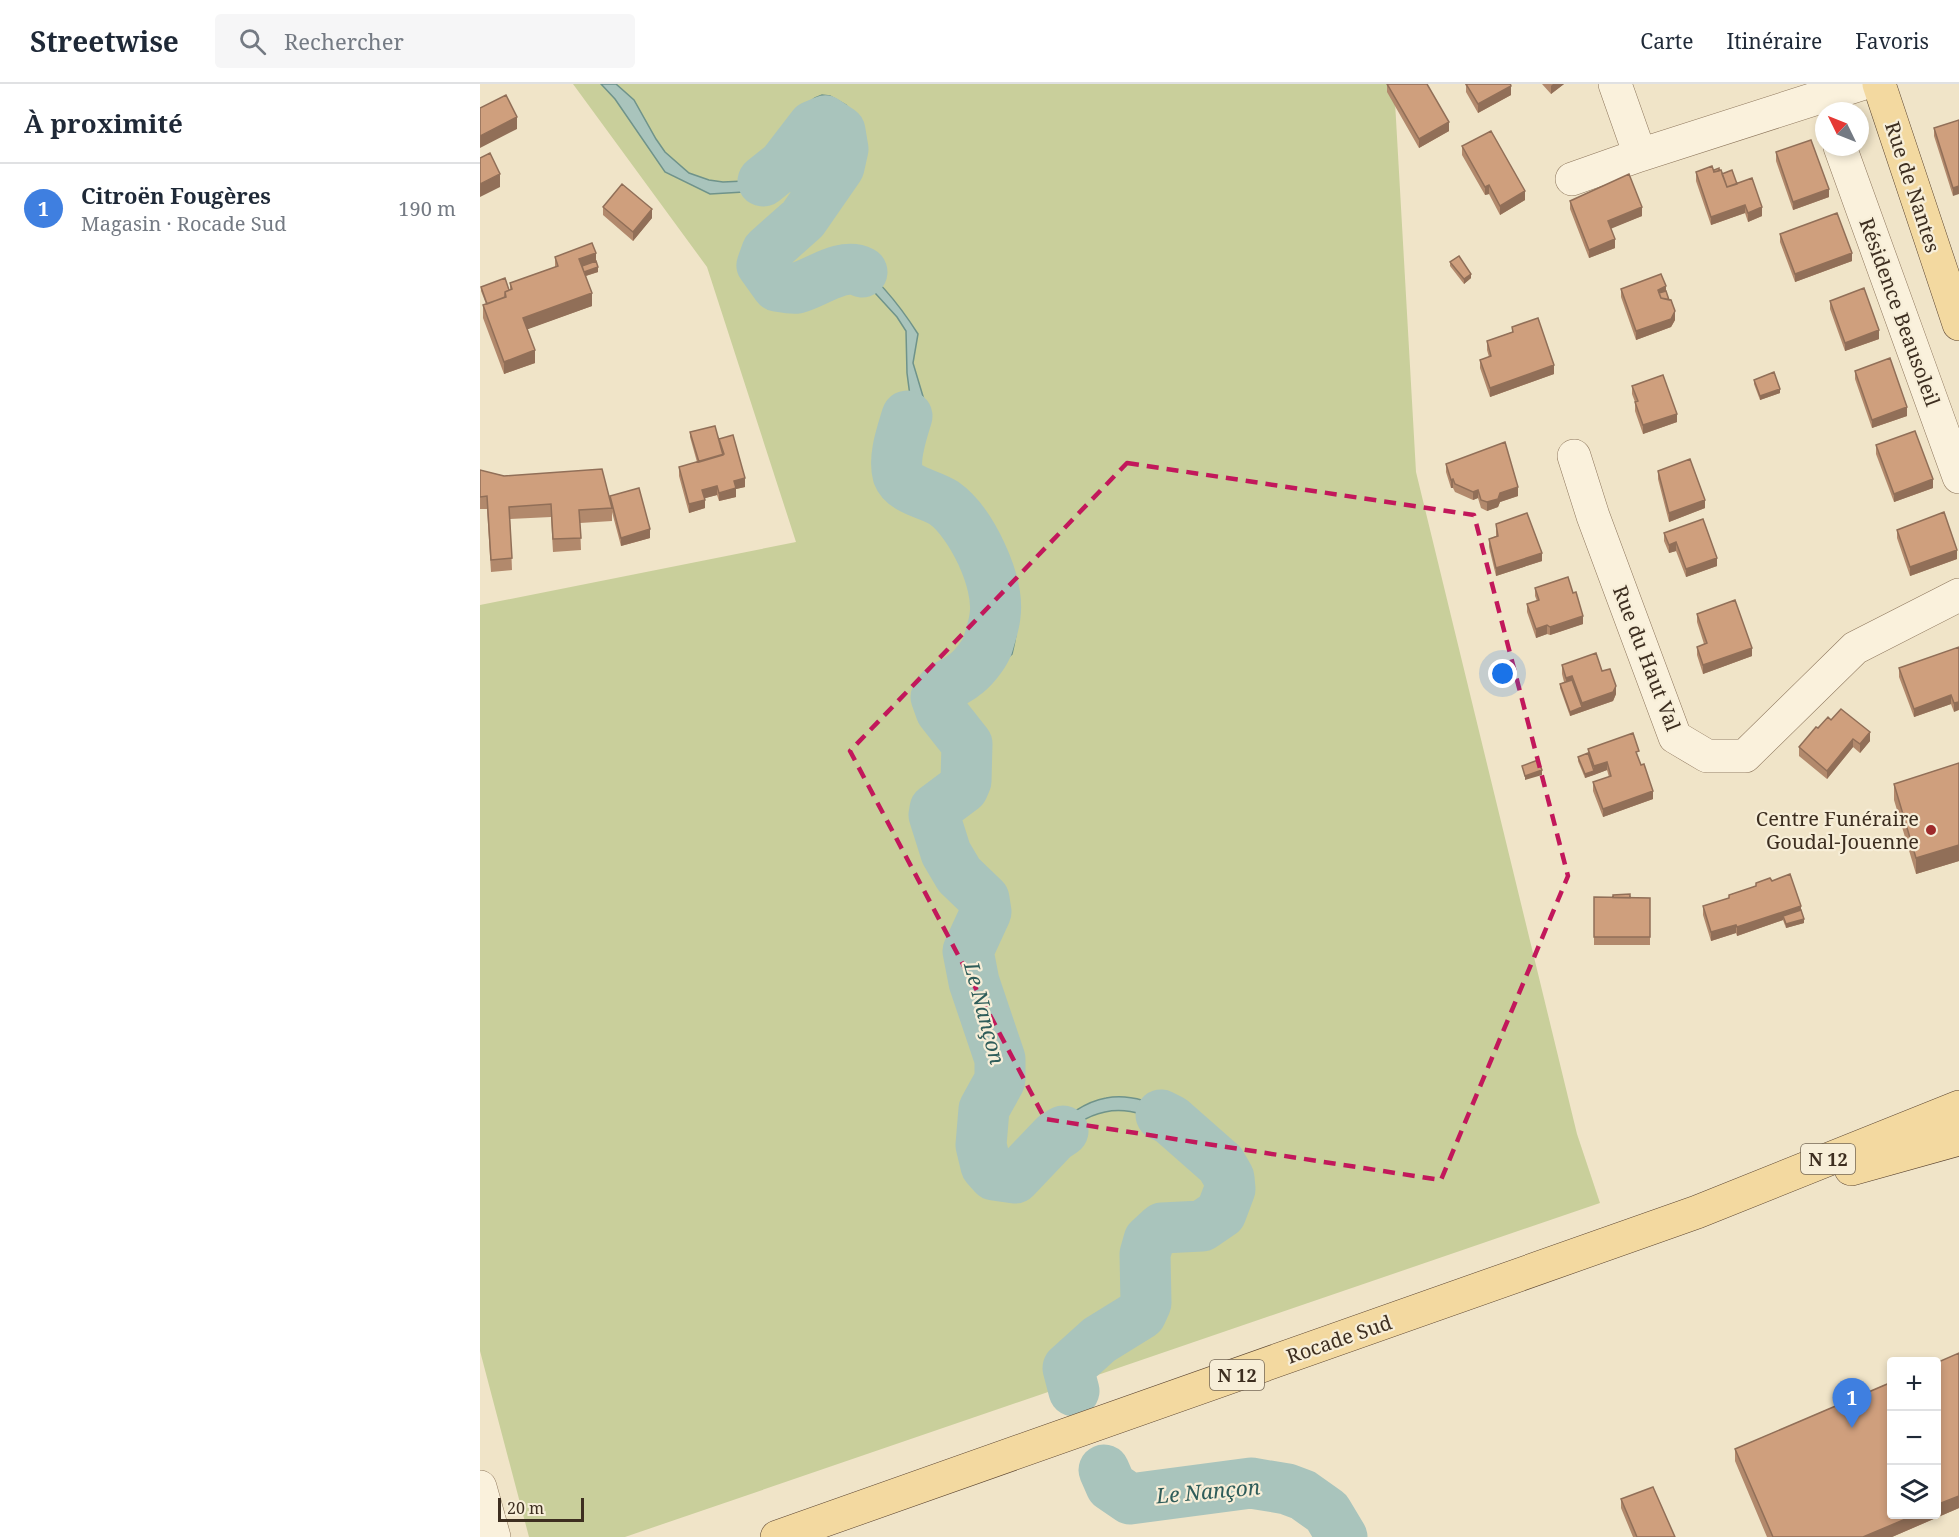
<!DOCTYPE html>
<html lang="fr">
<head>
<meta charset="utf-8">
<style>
	body { margin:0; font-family:"Noto Serif",serif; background:#f6f6f7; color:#1f2937 }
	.controls { position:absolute; right:18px; bottom:18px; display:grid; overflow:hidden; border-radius:6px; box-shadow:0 3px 9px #0003 }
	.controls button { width:54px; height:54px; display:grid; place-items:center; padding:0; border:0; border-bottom:2px solid #e0e1e3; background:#fff; color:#1f2937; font:30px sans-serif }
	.compass { position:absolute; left:1335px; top:18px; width:54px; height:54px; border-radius:50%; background:#fff; box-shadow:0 3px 9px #0003; rotate:313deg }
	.scale { position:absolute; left:18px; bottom:15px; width:86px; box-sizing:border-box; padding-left:6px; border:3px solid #3d2e20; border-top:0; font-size:16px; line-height:21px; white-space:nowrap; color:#3d2e20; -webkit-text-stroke:4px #f7eed8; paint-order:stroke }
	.you { position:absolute; left:1023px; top:590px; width:21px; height:21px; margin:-15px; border:4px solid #fff; border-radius:50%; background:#1a73e8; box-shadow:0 0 0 9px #1a73e833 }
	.badge { display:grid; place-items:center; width:39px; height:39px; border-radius:50%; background:#b45309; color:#fff; font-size:20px; font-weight:700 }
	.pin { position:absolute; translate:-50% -50px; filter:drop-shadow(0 2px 3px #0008) }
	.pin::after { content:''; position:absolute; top:32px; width:21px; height:18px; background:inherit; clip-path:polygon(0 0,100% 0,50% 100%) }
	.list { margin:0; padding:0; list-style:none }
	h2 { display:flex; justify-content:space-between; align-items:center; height:78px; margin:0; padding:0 24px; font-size:26px }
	h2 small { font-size:20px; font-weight:400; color:#747a83 }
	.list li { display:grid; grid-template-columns:39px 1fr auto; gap:18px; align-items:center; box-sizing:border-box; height:90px; padding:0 24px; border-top:2px solid #e0e1e3 }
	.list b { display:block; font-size:22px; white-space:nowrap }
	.list p { margin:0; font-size:20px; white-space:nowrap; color:#747a83 }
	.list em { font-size:20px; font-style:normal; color:#747a83 }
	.icon { flex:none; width:33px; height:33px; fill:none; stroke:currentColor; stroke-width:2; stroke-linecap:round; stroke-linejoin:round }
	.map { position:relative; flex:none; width:1479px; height:1453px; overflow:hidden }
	header { display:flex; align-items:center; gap:36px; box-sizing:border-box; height:84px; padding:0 30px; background:#fff; border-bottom:2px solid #e0e1e3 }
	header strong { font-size:28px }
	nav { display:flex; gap:33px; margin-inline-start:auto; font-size:21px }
	.search { width:420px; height:54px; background:#f6f6f7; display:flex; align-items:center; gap:15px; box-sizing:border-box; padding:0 21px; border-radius:6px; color:#747a83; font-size:22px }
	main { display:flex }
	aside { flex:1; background:#fff }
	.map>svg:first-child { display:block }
	.green { fill:#c9cf9b }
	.water { fill:#a9c4bc; stroke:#6f938a; stroke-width:1.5 }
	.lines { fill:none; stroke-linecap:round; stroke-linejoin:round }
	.river { stroke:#a9c4bc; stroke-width:51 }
	.minor-casing { stroke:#8d765c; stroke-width:34 }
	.major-casing { stroke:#5b4430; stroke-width:34 }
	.minor { stroke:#faf1dc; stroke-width:33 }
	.major { stroke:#f3d9a0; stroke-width:33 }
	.wall { fill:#b2896c }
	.shaded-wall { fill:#916f58 }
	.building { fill:#cf9f7d; stroke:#916f58; stroke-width:1.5 }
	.marked { fill:none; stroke:#c2185b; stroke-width:4.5; stroke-dasharray:12 8; stroke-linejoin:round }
	.poi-dot { fill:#9e2a2b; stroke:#f7eed8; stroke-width:2 }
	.labels { text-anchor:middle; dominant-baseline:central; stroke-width:4.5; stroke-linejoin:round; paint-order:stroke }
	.shield { fill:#f7eed8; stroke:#756857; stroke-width:1.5 }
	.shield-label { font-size:18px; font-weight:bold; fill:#3d2e20 }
	.street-label { font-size:20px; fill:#3d2e20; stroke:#f7eed8 }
	.poi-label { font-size:20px; fill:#3d2e20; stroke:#f7eed8; text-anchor:end }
	.water-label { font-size:21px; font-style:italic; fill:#2f5d5a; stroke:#f7eed8 }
</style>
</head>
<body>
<header>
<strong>Streetwise</strong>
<div class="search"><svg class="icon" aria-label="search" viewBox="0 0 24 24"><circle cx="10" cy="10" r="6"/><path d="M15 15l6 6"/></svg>Rechercher</div>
<nav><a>Carte</a><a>Itinéraire</a><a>Favoris</a></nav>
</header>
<main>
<aside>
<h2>À proximité<small></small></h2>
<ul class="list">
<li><span class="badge" style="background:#3f7fe0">1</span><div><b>Citroën Fougères</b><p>Magasin · Rocade Sud</p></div><em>190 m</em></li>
</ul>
</aside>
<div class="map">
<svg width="1479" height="1453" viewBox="0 0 1479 1453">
	<rect width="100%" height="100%" fill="#f0e4c8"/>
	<path class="green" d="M93,0h821l22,388 161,662 23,69 -975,334h-96l-49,-186v-746l316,-63 -89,-275z"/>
	<path class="water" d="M121,0h15l18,16 22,39 9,13 24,21 20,7 14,2 21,-1 16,-4 16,-9 13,-41 14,-20 12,-9 7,-3 8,1 16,9 5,7 4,25 1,17 -5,17 -28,51 -48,37 -5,7 -3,10 20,19 45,-35 16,-4c28,20 51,48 70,78l-5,29 12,40 -19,64 -1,19c15,2 36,0 49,9 19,14 61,94 63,117 1,13 -2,30 -5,42l-47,41 -18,6 -5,4 38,41 -8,57 -34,19 21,46 35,35c-1,10 -2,19 -7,29 -10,23 -20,29 -7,55l35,94c-5,10 -15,16 -21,25 -12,21 -8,48 0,69 6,4 15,8 21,2 5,-5 8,-14 12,-20 5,-7 12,-14 18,-20 16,-17 38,-35 61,-39 40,-8 92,26 115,56l-10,9c-45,-41 -90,-78 -146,-30 -8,7 -18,13 -24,21 -9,11 -17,29 -31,32 -12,3 -20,-5 -29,-11l-3,-58 24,-38 -34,-102 -4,-24 22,-41 -33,-33 -25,-63 36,-24 -2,-47 -34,-42 16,-14 19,-7 24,-29 7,-34 -3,-25 -7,-22 -11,-24 -22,-32 -53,-25 -5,-19 17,-76 -3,-23 -1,-42 -9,-14 -32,-35 -13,-8 -65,23h-14l-18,-31 55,-49 11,-16 21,-39 -5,-27 -16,-6 -7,-6 -32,47 -23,18 -15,4 -34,2 -45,-22 -50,-73z"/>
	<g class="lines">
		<path class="river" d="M283,97l20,-16 30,-39 12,-5 15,10 3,18 -4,18 -36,52 -36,32 -5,14 15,21c6,1 14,3 20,2 19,-5 45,-26 65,-16
			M427,332c-5,17 -14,41 -9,59 6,16 33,19 46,28 27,19 56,79 51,113 -1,10 -5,21 -8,31 -4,9 -15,23 -23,28 -9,8 -23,10 -28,22l5,14 26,33 -1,37 -3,7 -28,21 -1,6 12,38 13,22 25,24 2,13 -18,39 6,31 26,77v21l-16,29 -3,36 5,21 8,9 21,3 39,-41 9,-6
			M594,1307l-6,-23 31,-28 42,-26 5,-11 -1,-49 4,-14 13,-12 40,-2 19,-13 9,-24 -1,-11 -8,-14 -50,-44 -10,-5
			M624,1386l7,16 19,13 121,-16 36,6 16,6 24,17 15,25"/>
		<g class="minor-casing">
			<path id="minor" d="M1135,0l25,71 221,-71
				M1360,63l119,330
				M1092,95l68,-24
				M1094,372l19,60 82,221 32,19h38l110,-108 104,-53
				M0,1403l14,50"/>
		</g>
		<g class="major-casing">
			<path id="major" d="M1399,0l80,240
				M1371,1085l108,-30
				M297,1453l920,-325 262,-105"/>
		</g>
		<use href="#minor" class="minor"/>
		<use href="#major" class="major"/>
	</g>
	<path class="wall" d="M907,0l62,47 -30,17 -32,-56z
		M985,0h47l-2,1 1,10 -33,18 -12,-21v-6z
		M1062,0h22l-13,10z
		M1479,36l-6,76 -19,-60v-8z
		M982,62l63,54 -25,15 -11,-21 -4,1 -23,-40z
		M1296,68l53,45 -36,13 -17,-49z
		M1234,86l5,1 3,3 15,10 25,32 -14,6 -3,-9 -34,12 -15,-44v-9z
		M1090,117l72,15 -31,12 4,20 -26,10 -19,-49z
		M123,123l49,11 -19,23 -30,-26z
		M1300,150l72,27 -57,21 -15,-40z
		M75,173l41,4 2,11 -12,4 6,30 -65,23 8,34 -31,11 -21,-56v-13l3,-1 -5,-13v-4l29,3v-7l45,-16z
		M970,178l21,16 -7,6 -14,-18z
		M1141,205l45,2 9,29 -4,7 -35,13 -15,-43z
		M1350,217l49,38 -34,12 -15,-42z
		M1032,243l42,47 -64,23 -10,-29v-8l9,-3 -2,-7v-9l25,-9z
		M1375,287l52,45 -35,12 -17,-49z
		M1274,296l26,13 -20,7 -6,-16z
		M1152,302l45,36 -34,12 -8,-23v-9l-3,-8z
		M210,348l29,10v-3l26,48 -9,2v8l-17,4 -2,-6 -12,3v10l-16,5 -10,-37v-9l18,-5 -7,-25z
		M1396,361l57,43 -39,14 -18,-48z
		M966,380l72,32 -18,6 -2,5 -11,4 -6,-3 -3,-10 -5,2 -18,-8 -2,-4h-2l-5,-16z
		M0,386l130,31v-5l40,42 -29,8 -9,-34v9l-32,2 1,27 -28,2 -2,-35 -41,2 2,51 -21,2 -4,-63h-7z
		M1178,387l47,37 -36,14 -11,-43z
		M1016,440l46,37 -46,15 -7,-29v-8l7,-3z
		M1417,446l60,29 -47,17 -13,-38z
		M1184,449l53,33 -31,11 -10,-26 -7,2 -5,-12z
		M1055,504l48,36 -33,11 -3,-1 -11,4 -9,-26v-8l10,-3 -2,-5z
		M1217,530l55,42 -49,18 -6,-19v-8l7,-3 -7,-22z
		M1479,563l-5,65 -3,-8 -37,13 -15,-40v-9z
		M1082,581l40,6 14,23 -3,7 -43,15 -10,-28v-4l4,-2 -2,-8z
		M1351,636l39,21 -10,12 -7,-6 -26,32 -28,-23v-9l19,-19z
		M1108,665l51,11 14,39 -50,18 -10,-26v-9l16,-5 -2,-7 -22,8 -7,-17v-4l10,-4z
		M1479,679v98l-43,13 -22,-74v-16z
		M1292,797l29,29 3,13 -18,5 -3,-8 -46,16 -1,-3 -25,8 -8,-26v-9l26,-8v-3l27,-9v-3z
		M1114,813l56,1v47h-56z
		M1479,1269v155l-67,29h-125l-32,-76v-12z
		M1141,1415l54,38h-42l-12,-29z"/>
	<path class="shaded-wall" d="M1073,0h11l-13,10v-8z
		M1031,2v9l-33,18v-9z
		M37,33v12l-37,19v-12z
		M969,38v9l-30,17v-9z
		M20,90v13l-20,10v-13z
		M1009,101v9l-4,1v-8z
		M1479,102v8l-6,2v-8z
		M1349,105v8l-36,13v-8z
		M1045,107v9l-25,15v-9z
		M1265,121v8l-34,12v-8z
		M1162,123v9l-34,14v-9z
		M1282,123v9l-14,6v-9z
		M172,125v9l-19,23v-9z
		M1135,155v9l-26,10v-8z
		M116,169v13l-15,5 -2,-12z
		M1372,169v8l-57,21v-8z
		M118,183v5l-16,5v-4z
		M991,190v4l-7,6v-5z
		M1186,202v9l-7,2 -1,-7z
		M112,209v13l-69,25v-13z
		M1195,227v9l-4,7 -35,13v-9z
		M1399,246v9l-34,12v-8z
		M55,266v13l-31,11v-12z
		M1074,281v9l-64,23v-9z
		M1300,305v4l-20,7v-4z
		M1427,323v9l-35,12v-8z
		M1197,330v8l-34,12v-9z
		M265,394v9l-9,2v8l-17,4v-8l15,-12z
		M973,395v9h-2v-8z
		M1453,395v9l-39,14v-8z
		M237,402v9l-15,4v-9z
		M1038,403v9l-18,6 -2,5 -11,4v-9l13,-9z
		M998,406v8l-5,2v-8z
		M225,416v8l-16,5v-9z
		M1225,416v8l-36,14v-9z
		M170,445v9l-29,8v-8z
		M1196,458v9l-7,2v-8z
		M1477,466v9l-47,17v-9z
		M1062,469v8l-46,15v-8z
		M1237,474v8l-31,11v-8z
		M1103,532v8l-33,11v-8z
		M1067,541v9l-11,4v-9z
		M1272,564v8l-49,18v-9z
		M1092,592v8l-6,3v-9z
		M1136,602v8l-3,7 -43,15v-4l12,-5v-4z
		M1471,611v9l-37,13v-8z
		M1479,618v8l-5,2v-9z
		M1390,648v9l-10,12v-9z
		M1373,655v8l-26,32v-8z
		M1127,678v8l-13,5v-9z
		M1062,686v5l-17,5v-4z
		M1114,687v4l-9,3v-4z
		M1173,707v8l-50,18v-8z
		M1479,761v16l-43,13v-16z
		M1321,822v8l-18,2v4l-46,16v-9z
		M1324,835v4l-18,5v-4z
		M1256,841v8l-25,8v-9z
		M1479,1412v12l-67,29h-29l52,-22h21v-10z"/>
	<path class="building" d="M907,0h40l22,38 -30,17z
		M986,0h44l1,2 -33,18z
		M26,11l11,22 -37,19v-28z
		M1479,36v66l-6,2 -19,-60z
		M1011,47l34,60 -25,15 -11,-21 -4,2 -23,-41z
		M1331,56l18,49 -36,13 -17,-50z
		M10,69l10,21 -20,10v-26z
		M1232,82l2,6 7,-2 6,17 25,-9 10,29 -14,6 -3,-8 -34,12 -15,-45z
		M1239,84v3l-5,1v-2z
		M1252,86l5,14 -10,3 -5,-13z
		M1149,90l13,33 -34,14 7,18 -26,11 -19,-49z
		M142,100l30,25 -19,23 -30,-25z
		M1357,129l15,40 -57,21 -15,-40z
		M112,159l4,10 -17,6 13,34 -69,25 12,32 -31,12 -21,-57 23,-8 -1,-5 7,-3 -2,-6 48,-17 -3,-9z
		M979,172l12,18 -7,5 -14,-17z
		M116,177l2,6 -14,5 -2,-6z
		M1181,190l5,12 -8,4 3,8 10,2 4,11 -4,8 -35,12 -15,-42z
		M25,194l4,12 -4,2v5l-18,7 -6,-17z
		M1384,204l15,42 -34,13 -15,-42z
		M1186,207l3,9 -8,-2 -2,-5z
		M1058,234l16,47 -64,23 -10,-28 11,-4 -4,-15 26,-9 -1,-5z
		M1410,274l17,49 -35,13 -17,-49z
		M1294,288l6,17 -20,7 -6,-16z
		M1183,291l14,39 -34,11 -8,-23 3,-1 -6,-15z
		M235,342l8,29 -24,7 -9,-30z
		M1435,347l18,48 -39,15 -18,-49z
		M253,351l12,43 -11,3 2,7 -17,5 -2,-7 -15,4 3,10 -16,4 -10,-37 45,-13 -5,-15z
		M1025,358l13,45 -18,6 -2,6 -11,3 -6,-2 -3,-10 -5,2 -18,-8 -2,-5 -2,1 -5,-16z
		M1210,375l15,41 -36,13 -11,-42z
		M122,385l10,39 -33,2 2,28 -28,1 -2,-35 -42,3 3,51 -21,2 -4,-64 -7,1v-27l24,6z
		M159,404l11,41 -29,9 -11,-42z
		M1464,428l13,38 -47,17 -13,-37z
		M1047,429l15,40 -46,15 -7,-29 9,-3 -2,-12z
		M1223,435l14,39 -31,11 -10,-27 -7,3 -5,-12z
		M1088,493l5,16 3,-1 7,24 -33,11 -3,-2 -11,4 -9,-25 12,-4 -4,-12z
		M1255,516l17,48 -49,17 -6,-18 10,-4 -10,-29z
		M1479,563v55l-5,1 -3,-8 -37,14 -15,-41z
		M1116,569l6,18 8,-2 6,17 -3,6 -31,11 -10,-27 -6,2 -4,-13z
		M1092,596l10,27 -12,5 -10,-28z
		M1361,625l29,23 -10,12 -7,-5 -26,32 -28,-24 17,-20 2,1 10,-11 3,3z
		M1153,649l6,18 -3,1 5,13 3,-1 9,27 -50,18 -10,-27 18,-6 -4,-14 -13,4 -6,-17z
		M1108,669l6,18 -9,3 -7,-17z
		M1058,676l4,10 -17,6 -3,-10z
		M1479,679v82l-43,13 -22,-74z
		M1310,790l11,32 -64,21 -1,-2 -25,7 -8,-26 26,-8v-3l27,-9v-3l14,-5 2,3z
		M1150,810v4h-17v-3z
		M1114,813l56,1v39h-56z
		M1321,826l3,9 -18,5 -3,-8z
		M1479,1269v143l-23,9v-142z
		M1412,1298v133h23l-52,22h-90l-38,-88z
		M1173,1403l22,50h-38l-16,-38z"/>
	<path class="marked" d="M647,379l347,52 94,361 -127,304 -396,-61 -195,-368z"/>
	<circle class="poi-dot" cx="1451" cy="746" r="6"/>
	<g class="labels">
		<g class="shield">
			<rect x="1321" y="1060" width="54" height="30" rx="4.5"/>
			<rect x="730" y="1276" width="54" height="30" rx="4.5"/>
		</g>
		<g class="shield-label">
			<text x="1348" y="1075">N 12</text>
			<text x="757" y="1291">N 12</text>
		</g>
		<g class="street-label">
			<text transform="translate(1433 103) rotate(72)">Rue de Nantes</text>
			<text transform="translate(1420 228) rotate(70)">Résidence Beausoleil</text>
			<text transform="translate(1167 574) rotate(69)">Rue du Haut Val</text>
			<text transform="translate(859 1255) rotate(-19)">Rocade Sud</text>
		</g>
		<g class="poi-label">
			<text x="1439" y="734">Centre Funéraire<tspan x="1439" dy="23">Goudal-Jouenne</tspan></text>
		</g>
		<g class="water-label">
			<text transform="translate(505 929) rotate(75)">Le Nançon</text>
			<text transform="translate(728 1407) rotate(-5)">Le Nançon</text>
		</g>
	</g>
</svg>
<div class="controls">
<button>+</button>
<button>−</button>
<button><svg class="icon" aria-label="layers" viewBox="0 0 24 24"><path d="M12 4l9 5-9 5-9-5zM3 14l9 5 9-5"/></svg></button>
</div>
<svg class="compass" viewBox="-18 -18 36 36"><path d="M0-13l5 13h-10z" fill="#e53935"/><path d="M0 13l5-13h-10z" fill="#747a83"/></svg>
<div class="scale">20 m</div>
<div class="you"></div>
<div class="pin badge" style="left:1372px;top:1344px;background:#3f7fe0">1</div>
</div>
</main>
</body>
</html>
